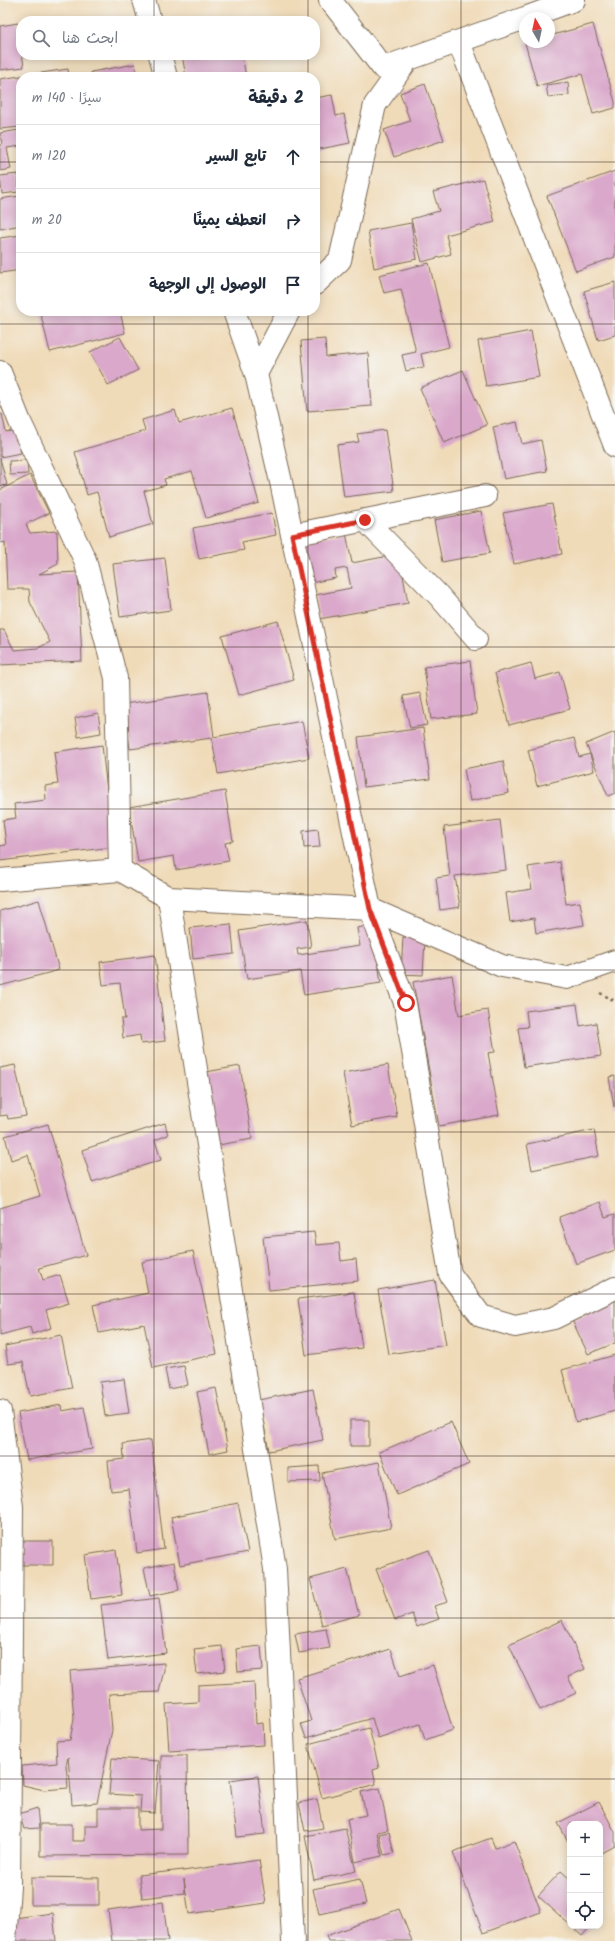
<!DOCTYPE html>
<html lang="ar">
<head>
<meta charset="utf-8">
<style>
	body { margin:0; font-family:Kalam,"Playpen Sans Arabic",sans-serif; background:#f2f2f3; color:#1f2937; direction:rtl }
	.controls { position:absolute; right:12px; bottom:12px; display:grid; overflow:hidden; border-radius:8px; box-shadow:0 2px 10px #0003 }
	.controls button { width:36px; height:36px; display:grid; place-items:center; padding:0; border:0; border-bottom:1px solid #e0e1e3; background:#fff; color:#1f2937; font:20px sans-serif }
	.compass { position:absolute; left:519px; top:12px; width:36px; height:36px; border-radius:50%; background:#fff; box-shadow:0 2px 10px #0003; rotate:351deg }
	.stop { position:absolute; width:12px; height:12px; margin:-9px; border:3px solid #d93025; border-radius:50%; background:#fff }
	.stop.end { background:#d93025; border-color:#fff; box-shadow:0 1px 4px #0008 }
	.list { margin:0; padding:0; list-style:none }
	h2 { display:flex; justify-content:space-between; align-items:center; height:52px; margin:0; padding:0 16px; font-size:17px }
	h2 small { font-size:13px; font-weight:400; color:#747a83 }
	.list li { display:grid; grid-template-columns:26px 1fr auto; gap:12px; align-items:center; box-sizing:border-box; height:64px; padding:0 16px; border-top:1px solid #e0e1e3 }
	.list b { display:block; font-size:15px; white-space:nowrap }
	.list em { font-size:13px; font-style:normal; color:#747a83 }
	.icon { flex:none; width:22px; height:22px; fill:none; stroke:currentColor; stroke-width:2; stroke-linecap:round; stroke-linejoin:round }
	.map { position:relative; flex:none; width:615px; height:1941px; overflow:hidden; direction:ltr }
	.search { position:absolute; background:#fff; box-shadow:0 2px 10px #0003; left:16px; top:16px; width:304px; height:44px; display:flex; align-items:center; gap:10px; box-sizing:border-box; padding:0 14px; border-radius:16px; color:#747a83; font-size:15px }
	.panel { position:absolute; background:#fff; box-shadow:0 2px 10px #0003; left:16px; top:72px; width:304px; height:244px; border-radius:16px; direction:rtl }
	.map>svg:first-child { display:block }
	.building { fill:#daa8cb }
	.lines { fill:none; stroke-linecap:round; stroke-linejoin:round }
	.minor-casing { stroke:#7a6854; stroke-width:24 }
	.path { stroke:#7a6854; stroke-width:2.5; stroke-dasharray:3 3; stroke-linecap:butt }
	.minor { stroke:#fff; stroke-width:22 }
	.route { stroke:#d93025; stroke-width:5 }
	.grid { fill:none; stroke:#3b2a1e; stroke-width:1; stroke-opacity:0.55 }
</style>
</head>
<body>
<div class="map">
<svg width="615" height="1941" viewBox="0 0 615 1941">
	<rect width="100%" height="100%" fill="#f6f6f2"/>
	<filter id="ink" filterUnits="userSpaceOnUse"><feTurbulence type="fractalNoise" baseFrequency=".025" numOctaves="2"/><feDisplacementMap in="SourceGraphic" scale="8" xChannelSelector="R" yChannelSelector="G"/><feConvolveMatrix kernelMatrix="1 2 1 2 8 2 1 2 1" color-interpolation-filters="sRGB"/></filter>
	<filter id="wash" filterUnits="userSpaceOnUse"><feTurbulence type="fractalNoise" baseFrequency=".012" numOctaves="4" result="noise"/><feDisplacementMap in="SourceGraphic" scale="16" xChannelSelector="R" yChannelSelector="G"/><feGaussianBlur stdDeviation="0.9" result="paint"/><feColorMatrix in="noise" values="0 0 0 0 0 0 0 0 0 0 0 0 0 0 0 0 0 1.4 0 .05"/><feComposite in="paint" operator="in"/></filter>
	<g filter="url(#wash)">
		<rect width="100%" height="100%" fill="#f0dbb9"/>
		<g id="blocks">
			<path class="building" d="M18,23l6,44 -24,3v-44z
				M593,24l22,78v6l-22,6 -11,-40 -45,12 -12,-43 24,-1v-6z
				M182,55h60l4,22h-60z
				M135,64l3,13h-46l-1,-5z
				M68,69l1,8h-48v50l-21,2v-50z
				M568,82l1,13 -21,2 -2,-12z
				M425,84l19,56 -50,17 -10,-27 26,-9 -10,-28z
				M332,95l4,21 8,-2 6,29 -35,7v-52z
				M19,130l2,16 -14,2 4,21 -11,2v-26l2,-1 -2,-11z
				M615,171v86l-39,14 -29,-75z
				M18,174l1,18 -17,2 -2,-18z
				M483,179l12,43 -49,13 5,19 -29,8 -11,-43 28,-8 -6,-19z
				M19,196l2,29 -21,4v-30z
				M411,223l6,36 -43,9 -6,-37z
				M21,235v35l-21,3v-35z
				M429,263l20,84 -28,7 3,13 -18,4 -4,-16 14,-3 -15,-63 -17,4 -5,-18z
				M615,282v53l-17,5 -14,-49z
				M40,311h80l5,22 -75,19z
				M531,331l8,46 -53,9 -8,-45z
				M120,337l18,33 -30,15 -18,-33z
				M325,339l1,18 42,-4 4,53 -65,5 -6,-70z
				M463,370l24,55 -43,18 -24,-55z
				M232,408l27,95 -53,15 -14,-47 -28,8 2,6 -22,6 9,33 -44,13 -12,-45 -10,3 -12,-43 70,-21 -3,-11 33,-10 4,13z
				M0,414h2l4,18 10,-2 5,23 -21,4z
				M517,422l5,22 19,-4 6,31 -43,8 -11,-52z
				M385,430l9,61 -50,6 -7,-52 22,-3 -2,-8z
				M0,458l7,27 -7,1z
				M27,460l1,14 -18,1 -1,-14z
				M30,475l19,38 -23,11 4,9 27,-2 1,33 -19,10 39,-2 4,89 -82,4v-35h4l10,20 24,-2 12,-6 -20,-40 -1,-13h-22l-2,-47 -5,1v-53z
				M552,504l10,50 -48,10 -11,-51z
				M481,511l9,42 -48,9 -8,-42z
				M272,513l4,22 -34,7 2,8 -45,9 -6,-31z
				M346,533l6,30 47,-9 9,49 -89,16 -4,-24 36,-7 -4,-20 -12,2 1,8 -26,5 -7,-43z
				M165,558l6,52 -51,7 -7,-53z
				M278,621l16,59 -55,15 -17,-59z
				M470,661l7,53 -46,5 -7,-52z
				M531,663l4,16 25,-7 10,37 -61,16 -14,-52z
				M208,692l6,45 88,-16 7,37 -91,16 -6,-36 -82,11 -6,-45z
				M420,693l7,32 -17,3 -7,-32z
				M98,713l3,20 -23,4 -3,-19z
				M423,728l7,51 -66,8 -6,-50z
				M615,732v61l-7,3 -22,-52z
				M574,738l5,19 11,-3 4,17 -57,15 -9,-36z
				M102,745l11,102 -113,14v-15l6,-1 -3,-25 13,-2 -2,-14 32,-4 -1,-14 13,-2 -4,-32z
				M503,761l6,32 -39,8 -6,-32z
				M225,791l8,50 -8,2 4,18 -53,9 -2,-14 -36,6 -9,-55z
				M500,820l6,50 -51,6 5,31 -20,3 -4,-32 14,-2 -6,-49z
				M318,829l2,18 -16,1 -1,-17z
				M560,862l6,42 14,-2 4,23 -48,8 -2,-15 -24,4 -4,-29 26,-4 -4,-22z
				M39,900l20,70 -59,16v-75z
				M307,920l4,27 -14,2 1,6 62,-9 -3,-18 16,-3 8,58 -77,12 -4,-24 -53,8 -8,-48z
				M231,924l3,30 -41,5 -3,-31z
				M403,937l22,2 -2,36 -22,-1z
				M155,955l10,86 -24,3 -1,-9 -17,3 -2,-19h4l-5,-36 -17,2 -3,-23z
				M452,975l7,40 29,-5 7,42 -7,1 11,62 -60,11 -26,-144z
				M577,1004l3,22 16,-3 5,33 -77,11 -6,-39 10,-1 -2,-16z
				M15,1065l11,51 -18,3 -1,-4 -7,1v-48z
				M388,1065l9,52 -45,8 -9,-52z
				M240,1066l12,73 -39,7 -13,-73z
				M615,1076v30l-1,1 -5,-30z
				M165,1123l3,12 -13,5 6,20 -69,22 -10,-32z
				M48,1124l38,131 -47,13 4,12 17,-5 9,28 -23,7 5,18 -19,6 -2,-7 -30,8v-127l40,-12 -12,-41 -17,5 -6,-24z
				M594,1130l5,26 -67,14 -5,-26z
				M600,1202l5,15 10,-3v36l-39,14 -17,-47z
				M314,1232l2,13 23,-2 2,18 15,-2 2,22 -89,9 -6,-53z
				M193,1251l24,103 -64,14 -9,-44 -45,9 -6,-28 55,-12 -6,-31z
				M435,1280l11,65 -57,9 -11,-64z
				M354,1292l8,56 -56,7 -8,-56z
				M615,1300v43l-27,11 -16,-34z
				M61,1335l11,53 -42,8 -7,-34 -15,2 -3,-18z
				M615,1355v56l-39,11 -14,-52z
				M184,1366l4,19 -19,4 -4,-20z
				M124,1379l5,34 -24,3 -5,-34z
				M216,1388l12,62 -19,4 -12,-62z
				M313,1389l10,51 -54,11 -10,-51z
				M61,1405l1,6 22,-4 8,42 -65,11 -9,-47z
				M350,1420h19v26h-19z
				M451,1422l18,42 -72,31 -18,-43z
				M151,1440l13,109 -27,4 -8,-64 -18,2 -3,-30 16,-2 -1,-15z
				M379,1462l12,66 -56,11 -13,-66z
				M319,1466l1,15 -32,1v-14z
				M238,1503l10,49 -68,13 -9,-48z
				M18,1541h35v24h-34z
				M116,1550l6,45 -31,4 -6,-44z
				M429,1550l19,52 -14,4 5,13 -22,8 -5,-13 -17,6 -19,-51z
				M174,1562l5,28 -29,6 -6,-28z
				M347,1569l12,46 -37,10 -12,-46z
				M159,1598l7,55 -58,7 -7,-55z
				M562,1620l23,49 -17,8 8,16 -36,17 -31,-65z
				M326,1629l4,19 -31,5 -4,-19z
				M222,1646l3,25 -28,3 -3,-25z
				M261,1646l2,24 -25,2 -2,-23z
				M391,1649l9,27 33,-11 20,65 -28,10 -5,-16 -42,14 -6,-20 -66,20 -5,-14 10,-3 -14,-43z
				M164,1663v7l-5,22 -50,2 3,36 -15,73 -25,2 -4,-48 -2,8 2,23 -24,2 -21,-5 -1,-19 35,-3 -1,-22 14,-1 4,-21 -4,-48z
				M254,1682l2,42 7,-1 1,22 -95,6 -3,-47 32,-2v-17z
				M369,1728l10,40 -6,2 3,14 -54,14 -14,-54z
				M161,1755h26l1,100 -148,1v-32h32v17h13v-16h13v-17h40v22l23,-1z
				M112,1758l47,3 -4,52 -15,-1 1,-16 -32,-2z
				M258,1776l7,58 -28,3 -7,-57z
				M380,1788l8,42 -11,2 5,24 -27,6 -8,-43 19,-4 -5,-23z
				M317,1799l6,29 -18,3 -6,-28z
				M599,1802l16,30v14l-15,8v-30h-30v21l-12,-22z
				M37,1808l2,20 -15,1 -5,-15z
				M345,1828l11,43 -42,9 -9,-44z
				M389,1832l5,21 -10,2 -5,-21z
				M491,1838l4,10 19,-7 27,71 -58,21 -30,-81z
				M259,1860l7,43 -77,11 -5,-35 1,14 -43,5 -3,-23 44,-5v1z
				M561,1871l9,8v46l-32,-29z
				M31,1877l68,1v27h-68z
				M360,1879l6,25 -47,10 -6,-25z
				M163,1902l5,39h-56l-4,-31z
				M399,1909l13,32h-84l-2,-5z
				M53,1913l3,28h-46l-3,-22z
				M571,1926h20l-9,10z"/>
		</g>
	</g>
	<g filter="url(#ink)">
		<use href="#blocks" fill-opacity="0" stroke="#7a6854" stroke-width="1"/>
		<g class="lines">
			<g class="minor-casing">
				<path id="minor" d="M144,0l6,21
					M330,0l53,68 142,-50
					M525,18l49,-18
					M459,42l156,404
					M160,55l6,22
					M315,284l25,-24 35,-155 33,-46
					M234,311l22,63 25,108 89,427 35,94 45,271 31,42 34,10 39,-8 61,-30
					M0,372l20,50 65,138 31,118 4,192
					M256,374l33,-63
					M365,520l74,76 37,43
					M292,535l193,-39
					M0,880l120,-10 49,28 106,671 18,372
					M169,898l201,11 132,57 65,12 48,-17
					M0,1411l12,96 -3,380 -4,54"/>
			</g>
			<path class="path" d="M600,993l15,8"/>
			<use href="#minor" class="minor"/>
		</g>
	</g>
	<g class="lines" filter="url(#ink)">
		<path class="route" d="M365,520l-73,15 78,374 36,94"/>
	</g>
	<path class="grid" d="M154,0v21M308,0v21M461,0v1941M154,55v22M308,55v22M0,162h21M315,162h300M154,311v1630M308,311v1630M0,324h615M0,485h615M0,647h615M0,809h615M0,970h615M0,1132h615M0,1294h615M0,1456h615M0,1618h615M0,1779h615"/>
</svg>
<div class="controls">
<button>+</button>
<button>−</button>
<button><svg class="icon" aria-label="locate" viewBox="0 0 24 24"><circle cx="12" cy="12" r="6"/><path d="M12 2v4M12 18v4M2 12h4M18 12h4"/></svg></button>
</div>
<svg class="compass" viewBox="-18 -18 36 36"><path d="M0-13l5 13h-10z" fill="#e53935"/><path d="M0 13l5-13h-10z" fill="#747a83"/></svg>
<div class="stop" style="left:406px;top:1003px"></div>
<div class="stop end" style="left:365px;top:520px"></div>
<div class="search"><svg class="icon" aria-label="search" viewBox="0 0 24 24"><circle cx="10" cy="10" r="6"/><path d="M15 15l6 6"/></svg>ابحث هنا</div>
<section class="panel">
<h2>2 دقيقة<small>سيرًا · 140 m</small></h2>
<ul class="list">
<li><svg class="icon" aria-label="ahead" viewBox="0 0 24 24"><path d="M12 20V5M6 11l6-6 6 6"/></svg><div><b>تابع السير</b></div><em>120 m</em></li>
<li><svg class="icon" aria-label="right" viewBox="0 0 24 24"><path d="M7 20v-9h11M14 6l5 5-5 5"/></svg><div><b>انعطف يمينًا</b></div><em>20 m</em></li>
<li><svg class="icon" aria-label="arrive" viewBox="0 0 24 24"><path d="M6 21V4h12l-3 4 3 4H6"/></svg><div><b>الوصول إلى الوجهة</b></div></li>
</ul>
</section>
</div>
</body>
</html>
